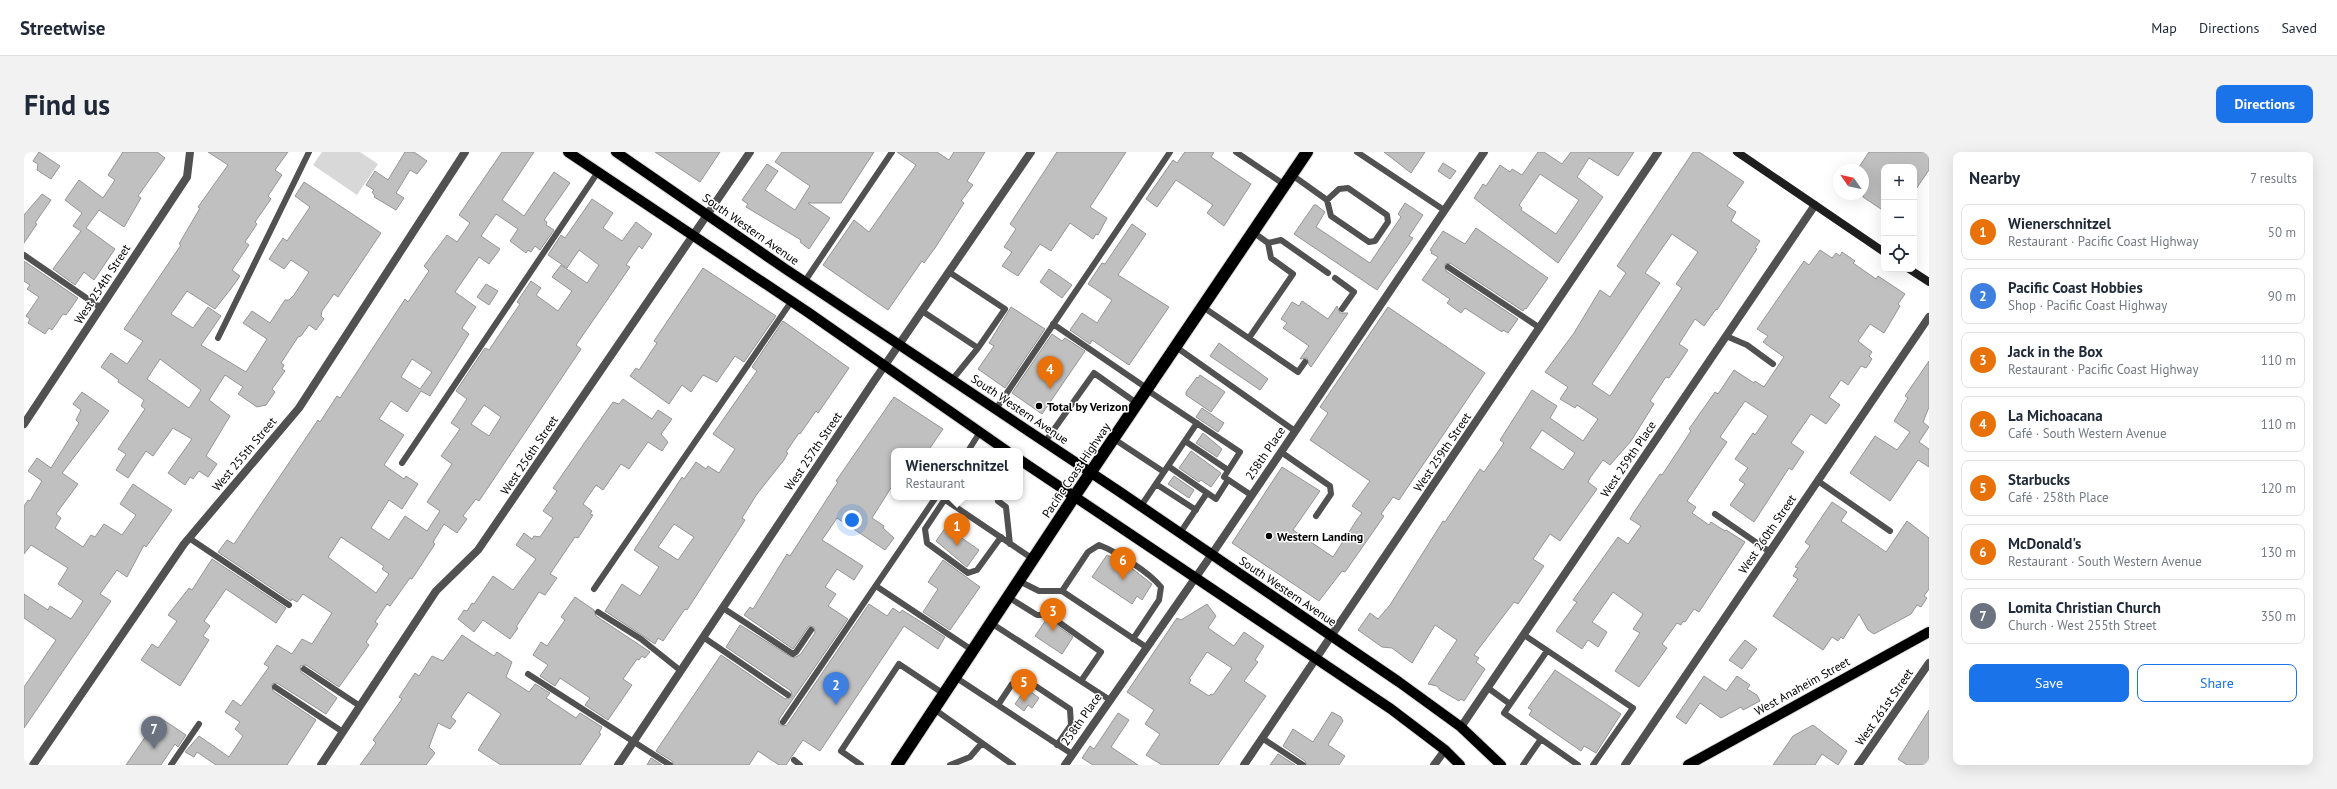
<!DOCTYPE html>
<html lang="en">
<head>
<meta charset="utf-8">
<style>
	body { margin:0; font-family:"PT Sans",sans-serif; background:#f2f2f3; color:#1f2937 }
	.controls { position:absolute; right:12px; top:12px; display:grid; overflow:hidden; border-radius:8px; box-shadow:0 4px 16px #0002 }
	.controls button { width:36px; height:36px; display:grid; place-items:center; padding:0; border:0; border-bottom:1px solid #e0e1e3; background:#fff; color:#1f2937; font:20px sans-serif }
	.compass { position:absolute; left:1809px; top:12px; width:36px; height:36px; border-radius:50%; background:#fff; box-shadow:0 4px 16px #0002; rotate:304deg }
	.you { position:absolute; left:828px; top:368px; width:14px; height:14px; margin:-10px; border:3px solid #fff; border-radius:50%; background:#1a73e8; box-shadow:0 0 0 6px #1a73e833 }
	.badge { display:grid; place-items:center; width:26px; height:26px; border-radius:50%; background:#1a73e8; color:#fff; font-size:13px; font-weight:700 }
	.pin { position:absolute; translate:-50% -33px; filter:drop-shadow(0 1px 2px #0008) }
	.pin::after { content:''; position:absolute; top:21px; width:14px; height:12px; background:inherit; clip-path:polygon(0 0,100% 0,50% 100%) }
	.popup { position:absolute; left:867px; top:296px; width:132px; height:52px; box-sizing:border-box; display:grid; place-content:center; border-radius:8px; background:#fff; filter:drop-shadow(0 1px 3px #0005); font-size:13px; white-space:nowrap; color:#747a83 }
	.popup b { font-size:15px; color:#1f2937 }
	.popup::after { content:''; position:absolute; left:50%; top:100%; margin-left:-8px; border:8px solid transparent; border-top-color:#fff }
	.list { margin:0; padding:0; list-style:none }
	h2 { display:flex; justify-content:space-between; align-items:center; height:52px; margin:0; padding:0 16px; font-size:17px }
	h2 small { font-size:13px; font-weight:400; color:#747a83 }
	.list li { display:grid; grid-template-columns:26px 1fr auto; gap:12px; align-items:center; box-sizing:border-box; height:56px; margin:0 8px 8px; padding:0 8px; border:1px solid #e0e1e3; border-radius:8px }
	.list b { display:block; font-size:15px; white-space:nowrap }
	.list p { margin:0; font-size:13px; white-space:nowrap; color:#747a83 }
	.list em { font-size:13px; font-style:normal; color:#747a83 }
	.actions { display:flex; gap:8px; padding:12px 16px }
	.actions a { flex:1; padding:9px 0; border:1px solid #1a73e8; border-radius:8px; text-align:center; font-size:14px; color:#1a73e8 }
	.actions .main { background:#1a73e8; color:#fff }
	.icon { flex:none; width:22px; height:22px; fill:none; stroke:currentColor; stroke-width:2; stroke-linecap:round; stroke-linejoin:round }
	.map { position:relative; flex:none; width:1905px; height:613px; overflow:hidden; border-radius:8px }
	header { display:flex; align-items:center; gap:24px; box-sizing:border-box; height:56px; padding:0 20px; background:#fff; border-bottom:1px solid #e0e1e3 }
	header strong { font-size:19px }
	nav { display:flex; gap:22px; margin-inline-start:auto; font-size:14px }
	.intro { display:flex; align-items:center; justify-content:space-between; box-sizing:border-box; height:96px; padding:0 24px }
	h1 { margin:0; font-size:28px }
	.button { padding:10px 18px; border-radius:8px; background:#1a73e8; color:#fff; font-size:14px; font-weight:700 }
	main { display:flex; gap:24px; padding:0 24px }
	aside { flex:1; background:#fff; border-radius:8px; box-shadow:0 4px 16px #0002 }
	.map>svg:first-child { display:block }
	.green { fill:#d8d8d8 }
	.building { fill:#c0c0c0; stroke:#959595; fill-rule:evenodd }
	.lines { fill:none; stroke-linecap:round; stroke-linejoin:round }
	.primary-casing { stroke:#dbdbdb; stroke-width:12 }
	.highway-casing { stroke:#dbdbdb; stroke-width:14 }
	.lane { stroke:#515151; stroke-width:6 }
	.street { stroke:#515151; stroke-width:8 }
	.secondary { stroke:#1e1e1e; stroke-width:8 }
	.primary { stroke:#000; stroke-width:10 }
	.highway { stroke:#000; stroke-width:12 }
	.poi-dot { fill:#000; stroke:#fff; stroke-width:1.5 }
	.labels { text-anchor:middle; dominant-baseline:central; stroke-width:3; stroke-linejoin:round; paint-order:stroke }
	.street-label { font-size:12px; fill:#000; stroke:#fff }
	.poi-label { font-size:12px; font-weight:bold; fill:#000; stroke:#fff; text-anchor:start }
</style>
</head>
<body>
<header>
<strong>Streetwise</strong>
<nav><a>Map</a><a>Directions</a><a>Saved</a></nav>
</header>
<div class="intro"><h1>Find us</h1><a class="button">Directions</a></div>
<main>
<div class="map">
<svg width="1905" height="613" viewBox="0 0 1905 613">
	<rect width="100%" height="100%" fill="#fff"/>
	<path class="green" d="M298,0h38l18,12 -21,31 -44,-30z"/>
	<path class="building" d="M15,0l21,14 -9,13 -14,-9 1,-6 -5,-3z
		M99,0h34l8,6 -27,38 3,2 -17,29 -25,-17 -13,18 29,21 -21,31 -10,-8 -9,13 -22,-16 28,-38 -8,-5 9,-13 -17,-13 14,-20 24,18 12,-18 -7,-5z
		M184,0h80l-13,18 7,5 -14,21 3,3 -16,23 2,2 -12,18 4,3 -17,25 8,6 -10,14 -15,19 -28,-18 -16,23 22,14 15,-21 13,9 -20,29 45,27 21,-33 -24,-16 9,-12 18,12 15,-23h4l5,-5 15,-23 -18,-12 -7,9 -15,-10 14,-21 4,3 23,-34 -15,-11 9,-14 77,51 -43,64 -4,-3 -12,17 -1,5 3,3 -8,11 -7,-5 -8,11 -3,1 -17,26 3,2 -2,4 3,2 -13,18 3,3 -9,13 -9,2 -19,-13 5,-7 -18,-12 -16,25 21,16 -24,40 11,8 -9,13 -9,-6 -6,8 -3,-2 -5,8 -17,-12 24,-34 -19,-11 -20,28 -7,-5 -18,27 -12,-8 10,-16 -8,-5 27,-40 -4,-3 3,-6 -26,-18 1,-2 -18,-13 10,-14 16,11 16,-23 -19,-12 57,-84 -2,-1 21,-36 -2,-1 30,-42zM136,207l41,31 -12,18 -42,-29z
		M381,0h9l13,9 -10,13 -7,-4 -14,23 8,5 -8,12 -22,-13 1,-1 -3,-4 2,-2 -8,-5 9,-14 13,9z
		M478,0h32l-32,48 22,16 30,-44 16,11 -26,37 3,2 -1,3 8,5 -14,20 -5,-4 -4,6 -3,-2 -2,3 -16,-12 8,-12 -22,-15 -15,22 19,13 -11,15 -10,-7 -24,35 21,15 -14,21 7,6 -39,62 -9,-5 -14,21 -16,-11 -12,18 25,16 -20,30 20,14 2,-3 12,8 -16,25 -13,-9 -18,28 18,12 16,-24 22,15 13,-20 -13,-9 25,-38 -11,-8 19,-27 -9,-6 16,-24 -11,-8 29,-43 4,2 31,-46 -3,-2 14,-21 10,7 -5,7 22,16 14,-20 -20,-14 9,-12 26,18 12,-18 -20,-15 -12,18 -19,-13 13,-20 4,3 27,-39 21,14 -10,15 19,13 14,-19 16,12 -10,15 -3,-3 -13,19 4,2 -54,78 5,4 -102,152 -3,-2 -13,17 4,3 -10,14 -13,-9 -11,18 2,2 -23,35 -2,-1 -20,28 -3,-2 -12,18 3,2 -12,18 3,3 -30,42 -33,-22 -6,1 1,6 36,26 -11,16 -49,-31 -5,1 1,7 43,29 -29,45h-71l-19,-13 -3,5 -9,-5 14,-16 30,21 14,-21 -8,-7 5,-7 -15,-10 8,-12 8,6 28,-39 -5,-3 13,-19 15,9 10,-15 10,5 20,-31 -29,-19 -6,8 -5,-3 -1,2 -73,-49 9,-12 7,4 84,-124 2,2 17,-26 3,2 65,-99 3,3 21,-31 -5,-5 23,-31 10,7 13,-19 -11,-8zM388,207l20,13 -12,17 -19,-12zM460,253l17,12 -12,19 -18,-12zM317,385l43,29 -2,3 7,5 -13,19 -48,-36z
		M631,0h65l-20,30z
		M758,0h92l-33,51h-33l22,15 -21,31 -9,-7 1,-2 -55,-33 2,-3 -6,-4 25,-36 11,7 -13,19 30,20 15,-24 -35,-24z
		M873,0h40l12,8 5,-8h31l-18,29 6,4 -12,16 3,2 -29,45 -11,15 -2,-2 -34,49 -65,-45 31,-45 15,12 47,-67z
		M1033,0h69l-36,55 17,11 -9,17 -2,-1 -3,5 -23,-16 -19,28 -11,-7 -22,32 -16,-10 10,-14 -8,-5 12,-18 -6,-5z
		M1161,0h29l-3,5 40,27 -27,42 -17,-13 6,-8 -37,-25 -19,27 -11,-8 27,-39 4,3z
		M1360,0h41l-14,21z
		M1514,0h6l18,12 9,-12h63l-16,24 -29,-18 -12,19 26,20 -45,66 -84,-65 9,-14 3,2 14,-21 10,7 2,-3 10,6zM1516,22l39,26 -23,34 -35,-24 1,-2 -3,-3z
		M1669,0h6l45,30 -17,24 9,6 -5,9 29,20 -5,7 2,1 -40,61 -1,-1 -12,17 -9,-7 -16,25 9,6 -19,28 -3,-1 -16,24 4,3 -23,37 -21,24 -7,-5 -13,18 -2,4 9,7 -37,52 -10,-7 -17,25 11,7 -26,38 -4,-2 -40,53 5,3 -3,4 9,7 -21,32 -3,-2 -2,2 -19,-11 -3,-4 -9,-2 29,-44 -22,-15 -23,38 -20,-15 -10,-1 -24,-17 12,-17 8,6 12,-14 53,-84 2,1 35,-53 4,3 20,-29 -4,-3 32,-50 25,16 -7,12 33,23 15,-22 -21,-14 -2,3 -15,-9 8,-12 -23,-15 29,-39 26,-43 10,7 16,-24 -9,-7zM1648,82l26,18 -22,32 6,4 -72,108 -18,-12 68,-101 -15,-10zM1518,278l33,23 -12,17 -33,-22z
		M1845,0h60v18l-15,22v-25h-30v44l-21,-14v-27h-6z
		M1419,11l13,8 -6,8 -12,-8z
		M18,42l9,6 -16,23 2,1 -13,19v-28z
		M1381,51l18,12 -14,21 4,2 -36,52 -83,-56 20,-29h2l9,7 -9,15 54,36 31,-46 -3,-3z
		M1108,72l14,10 -28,41 51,32 -40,58 -37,-25 -2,4 -20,-14 12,-17 15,10 15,-23 -24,-16 14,-21 3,1z
		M1452,76l72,50 -22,31 -1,-1 -2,3 -73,-48 -5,1 1,7 72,48 -10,14 -5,-3 -1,2 -37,-24 -4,5 -14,-10 3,-4 -28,-19 16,-23 -7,-4 1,-2 -2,-1 13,-19 22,13z
		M1796,98l12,8 4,-5 4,3 2,-4 13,9 -2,2 23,16 2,-3 27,18 -7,10 2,2 -16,27 -14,-9 -12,17 14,11 -3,4 3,3 -6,9 -5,-2 -13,19 -7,-5 -12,17 11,8 -14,19 -15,-10 -20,29 13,9 -12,18 -3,-2 -35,54 -24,-17 15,-21 -6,-4 9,-12 -13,-9 18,-26 2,2 13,-19 -23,-15 -25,36 7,5 -40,59 9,6 -4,6 17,12 2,-3 14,9 1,-1 19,12 -46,70 -5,-3 -9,13 -2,-1 -2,4 -4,-2 -15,21 5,4 -28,39 -24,-16 25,-38 -7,-4 10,-15 -30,-22 -21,30 15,10 -9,15 -10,-7 -6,9 -26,-18 21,-29 -4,-2 45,-63 10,7 13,-18 -11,-7 4,-7 26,-38 2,1 29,-44 -2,-2 26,-37 3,2 16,-24 20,13 1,-2 9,6 20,-30 -21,-15 5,-6 -11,-7 47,-68 5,4z
		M0,109l54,37 -12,17 -3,-1 -11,16 -3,-2 -4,6 -17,-11 2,-4 -4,-3 13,-19 -12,-8 3,-4 -6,-4z
		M679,116l73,48 -32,46 -9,-6 -18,26 -14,-7 -12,17 -9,-7 -13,19 -39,-28 6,-8 3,2 18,-27 -3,-2z
		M1025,117l23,16 -10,13 -22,-16z
		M462,132l12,7 -9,14 -12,-8z
		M1278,149l26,18 9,-13 3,7h8l-37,54 -2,-2 -2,-7 -7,1 9,-13 -26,-18 4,-5 -6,-4 11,-17 7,4z
		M987,155l34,22 -40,59 -27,-19 16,-23 -5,-3z
		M1364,155l97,66 -86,127 -6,-3 -12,17 3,2 -2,3 -37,53 -3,-1 -23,30 -87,-58 50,-76 38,24 -27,39 40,27 25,-39 4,-5 -10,-7 18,-25 -60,-41 18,-27 -8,-6z
		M759,169l66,47 -31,45 -2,-2 -16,23 -1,-1 -13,19 2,1 -4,7 -27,34 -15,24 3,2 -58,90 -2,-1 -22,32 -5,-3 -3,6 -50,-33 17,-27 18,12 19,-29 -25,-17 48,-73 2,2 12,-17 10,7 2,-3 11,7 16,-24 -22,-15 44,-63 -5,-4zM650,372l20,13 -16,23 -20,-13z
		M1028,182l10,7 3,-3 20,13 -43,63 -30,-21z
		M1195,191l49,36 -8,11 -50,-34z
		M1905,209v46l-6,15 6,5 -10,15 10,7v18l-11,-7 -28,41 -40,-28 25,-37 22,14 13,-18 -16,-11 14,-23 -3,-2z
		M1176,223l25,17 -14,20 -25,-17v-3l11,-15 1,1z
		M58,240l27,19 -47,62 16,11 -22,30 5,4 -6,10 28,19 8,-12 4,2 9,-13 18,11 14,-20 -16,-11 13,-20 39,26 -26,37 -2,-2 -17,32 -10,-7 -5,7 -12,17 11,7 -87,127v-41l32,-47 -32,-22v-24l24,16 2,-4 21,13 12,-18 -25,-17 10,-16 -37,-23 -7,9v-48l4,-6 2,1 12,-20 -14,-10 9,-13 14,10 28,-45 -3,-3 5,-10 -8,-6z
		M870,245l49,32 -15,22h-34v32l-22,35 12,8 -1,2 11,10 -9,12 -48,-32 -15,22 41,26 -9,14 -17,-11 -12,18 11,7 -8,12 20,13 -69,100v5l4,2 4,-1 82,-121 18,12 6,-8 7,5 2,-3 43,27 -7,12 -34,-23 -84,125 -17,-11 -17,25h-7l-21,-14 -9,14h-75l-2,-4 -16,-10 65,-96 64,44 7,-2 -1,-6 -65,-44 14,-22 53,33 7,-3 15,-22 -1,-6 -5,-1 -16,23 -49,-34 6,-8 3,2 34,-55 3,2 48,-74 -2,-1z
		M599,247l29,20 6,-9 14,9 -11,15 7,8 -6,9 -14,-9 -19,27 -8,-5 -18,26 -7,-5 -13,19 9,7 -2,3 3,1 -15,23 -3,-1 -25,37 7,4 -12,17 -6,-3 -23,35 2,1 -8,11 -27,-19 -9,12 -16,-13 6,-9 3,1 5,-8 2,1 19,-28 20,14 23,-31 -20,-14 8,-12 8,6 2,-3 6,1 13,-19 -10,-7 14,-20 -4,-3 60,-86 6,2z
		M1178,256l22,15 -6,9 -22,-15z
		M1179,281l19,16 -5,8 -21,-14z
		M1167,299l30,22 -10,14 -10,-7 -2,2 -20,-14z
		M1150,324l20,14 -5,8 -21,-14z
		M1808,350l15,10 -6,9 45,31 21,-31 22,17v51l-5,7 3,2 -6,9 -4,-2 -6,9 -37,20 -6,-4 -9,-16 -16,25 -2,-2 -3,4 -6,-4 -9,13 -50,-34 25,-37 -5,-3 5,-8 -3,-1 15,-21 -5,-4z
		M922,375l33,23 -12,17 -31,-26z
		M1083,403l23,12 22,17 -10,16 -5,-4 -5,8 -40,-27z
		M188,407l74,49 -10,15 -50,-34 -22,32 6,5 -7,10 6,4 -29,46 -39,-26 11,-16 6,4 19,-27 -9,-6 21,-27 3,2z
		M919,408l37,27 -30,43 -27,-18 15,-23 -10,-7z
		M551,445l19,13 2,6 54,36 -5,6 -3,-2 -3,4 -2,-1 -14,20 9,6 -24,35 -23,-15 5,-7 -30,-20 -5,8 -15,-10 8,-11 -15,-10 8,-13 6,4 18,-26 -4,-3z
		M1183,452l9,12 -8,12 26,18 10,-14 20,14 -9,14 3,2 -14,19 22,15 -48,69h-56l-16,-10 14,-21 -15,-10 9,-14 -27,-18 50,-74 4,2zM1183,500l25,16 -19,27 -2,-1 -2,2 -20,-13 2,-3 -2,-1z
		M1029,462l7,5 -4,2v4l17,12 -11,17 -27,-18 11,-16 7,-2z
		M438,483l32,21 3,-4 15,10 -6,15 23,15 6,-8 15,9 -4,5 30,20 4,-5 22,14 -3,6 2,1 -21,31h-79l-23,-15 23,-36 -33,-22 -17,25 5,4 -6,8 -12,-6 -9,24 6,6 -9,12h-66l16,-22 -3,-3 29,-41 -3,-2 16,-24 4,3 13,-20 11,5z
		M1721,488l12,9 -15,20 -13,-9z
		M1531,518l66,44 -25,39 -12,-7 -3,5 -52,-36 3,-5 -4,-2z
		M1680,524l22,15 11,-15 13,9 -3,4 10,6 3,6 -17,9 -2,-3 -20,11 -21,-15 -14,21 -10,-7z
		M1002,536l13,10 -7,10 -4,-3 -4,6 -9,-7z
		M1905,558v55h-22l-9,-6z
		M1308,560l9,5 2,4 -15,24 17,11 -6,9h-32l-2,-4 -22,-15 10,-17 20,13z
		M1094,561l11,7 -18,27 27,18h-45l-11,-7 8,-12 4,3z
		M135,565l27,18 -8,12 -3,-3 -14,21h-35z
		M1789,573l34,26 -9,14 -16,-11 -7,11h-42l20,-29z
		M1254,602l17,11h-25z
		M627,606l11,7h-15z"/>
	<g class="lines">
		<g class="primary-casing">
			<path id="primary" d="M544,0l241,161 198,138
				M592,0l168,116 336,224 279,190 62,45 40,38
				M996,308l371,249 54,41 15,15
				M1664,613l241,-133"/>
		</g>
		<g class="highway-casing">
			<path id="highway" d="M873,613l177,-268 233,-345"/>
		</g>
		<path class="lane" d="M1212,0l49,33
			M1333,0l87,58
			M1268,23l35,25 4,16 38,26 6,-1 13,-19 -1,-7 -39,-27 -9,1 -12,11
			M1244,91l13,-3 47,33
			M0,103l77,53
			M1424,115l92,61
			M1311,126l19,14 -12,17
			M781,129l87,-129
			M1179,155l95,65 7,-10
			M898,159l56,37 27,-39 -56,-37
			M1029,172l95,65
			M1702,184l21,9 26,19
			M194,186l91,-186
			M1225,186l44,-64 -22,-16 -3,-15 -15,-11
			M1152,195l119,84
			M928,228l26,-32
			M1123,238l93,62 -16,25 27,18
			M972,257l174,-257
			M1090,287l50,33
			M1161,289l43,29
			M1021,290l49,-69 44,31
			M944,299l12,-19
			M1257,300l49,34 1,8 -15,22
			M378,311l196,-291
			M1144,314l48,33 12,-19
			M1794,329l72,50
			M1132,332l40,26
			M917,345l92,62
			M921,347l-20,30 2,14 41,30 9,-3 24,-33
			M974,349l8,6 4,37
			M1117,354l56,-83
			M1691,362l55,38
			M1156,381l27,-40
			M165,386l100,67
			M995,429l20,10h23l84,56
			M852,434l96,64
			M570,437l197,-287
			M1038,439l26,-39 11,-7c18,7 50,27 62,42l-2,13 -26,39
			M984,445l29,18h12
			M699,456l70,46 3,-2 15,-22
			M574,460l43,27 40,32
			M967,471l119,77
			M1036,471l41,29 -20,29
			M1500,483l109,73 -40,57
			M679,485l85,58
			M1523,499l-43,62 74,52
			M280,517l56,37
			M504,522l142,91
			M931,525l117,77
			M251,535l68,45
			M1464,536l22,16
			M974,553l14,-21 13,-5 45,30 1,16 -14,20
			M910,557l79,56
			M759,570l153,-225
			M1238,586l41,27
			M770,608l6,5
			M147,613l28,-41
			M837,613l-20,-14 58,-87 45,30
			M926,613l20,-8 12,-14
			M1499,613l18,-26"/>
		<path class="street" d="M0,272l163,-247 3,-25
			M1437,575l354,-522
			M9,613l151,-221 115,-136 166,-256
			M297,613l115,-174 42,-41 272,-398
			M594,613l254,-381 159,-232
			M1041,613l147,-211 272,-402
			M1220,613l414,-613
			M1410,613l11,-15
			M1601,613l304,-448
			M1834,613l71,-102"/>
		<path class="secondary" d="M1713,0l147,100
			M1885,117l20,13"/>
		<use href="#primary" class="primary"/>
		<use href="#highway" class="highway"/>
	</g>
	<g class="poi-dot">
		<circle cx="1015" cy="254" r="4"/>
		<circle cx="1245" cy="384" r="4"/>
	</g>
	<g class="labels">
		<g class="street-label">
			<text transform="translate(727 77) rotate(35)">South Western Avenue</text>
			<text transform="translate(78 132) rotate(-57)">West 254th Street</text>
			<text transform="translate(996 257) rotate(34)">South Western Avenue</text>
			<text transform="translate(789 299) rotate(-56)">West 257th Street</text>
			<text transform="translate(1418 300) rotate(-56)">West 259th Street</text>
			<text transform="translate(1241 301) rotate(-56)">258th Place</text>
			<text transform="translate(220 302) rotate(-50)">West 255th Street</text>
			<text transform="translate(505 303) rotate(-56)">West 256th Street</text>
			<text transform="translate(1604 307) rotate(-56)">West 259th Place</text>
			<text transform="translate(1052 318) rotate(-56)">Pacific Coast Highway</text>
			<text transform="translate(1743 382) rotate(-56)">West 260th Street</text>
			<text transform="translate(1264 439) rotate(34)">South Western Avenue</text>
			<text transform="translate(1778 534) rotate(-29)">West Anaheim Street</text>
			<text transform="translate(1860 555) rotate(-55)">West 261st Street</text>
			<text transform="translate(1057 567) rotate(-55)">258th Place</text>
		</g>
		<g class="poi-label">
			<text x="1023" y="254">Total by Verizon</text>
			<text x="1253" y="384">Western Landing</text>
		</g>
	</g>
</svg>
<div class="controls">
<button>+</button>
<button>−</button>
<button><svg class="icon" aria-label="locate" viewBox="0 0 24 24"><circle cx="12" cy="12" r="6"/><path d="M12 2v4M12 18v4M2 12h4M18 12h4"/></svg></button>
</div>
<svg class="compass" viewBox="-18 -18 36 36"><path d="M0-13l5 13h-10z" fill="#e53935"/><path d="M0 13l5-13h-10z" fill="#747a83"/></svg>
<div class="you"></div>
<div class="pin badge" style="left:933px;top:394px;background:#e8710a">1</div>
<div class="popup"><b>Wienerschnitzel</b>Restaurant</div>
<div class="pin badge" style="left:812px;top:553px;background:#3f7fe0">2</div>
<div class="pin badge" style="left:1029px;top:479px;background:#e8710a">3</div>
<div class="pin badge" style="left:1026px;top:237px;background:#e8710a">4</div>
<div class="pin badge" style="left:1000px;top:550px;background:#e8710a">5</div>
<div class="pin badge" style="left:1099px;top:428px;background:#e8710a">6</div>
<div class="pin badge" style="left:130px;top:597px;background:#6b7280">7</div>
</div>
<aside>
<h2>Nearby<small>7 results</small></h2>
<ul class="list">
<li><span class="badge" style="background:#e8710a">1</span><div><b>Wienerschnitzel</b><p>Restaurant · Pacific Coast Highway</p></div><em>50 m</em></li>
<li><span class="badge" style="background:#3f7fe0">2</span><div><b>Pacific Coast Hobbies</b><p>Shop · Pacific Coast Highway</p></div><em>90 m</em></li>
<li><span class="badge" style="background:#e8710a">3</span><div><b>Jack in the Box</b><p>Restaurant · Pacific Coast Highway</p></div><em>110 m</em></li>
<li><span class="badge" style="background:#e8710a">4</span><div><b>La Michoacana</b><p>Café · South Western Avenue</p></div><em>110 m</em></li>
<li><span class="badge" style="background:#e8710a">5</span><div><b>Starbucks</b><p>Café · 258th Place</p></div><em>120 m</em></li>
<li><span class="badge" style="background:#e8710a">6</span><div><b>McDonald's</b><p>Restaurant · South Western Avenue</p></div><em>130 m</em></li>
<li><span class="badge" style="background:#6b7280">7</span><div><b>Lomita Christian Church</b><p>Church · West 255th Street</p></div><em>350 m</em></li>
</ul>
<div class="actions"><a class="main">Save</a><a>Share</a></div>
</aside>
</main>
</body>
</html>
